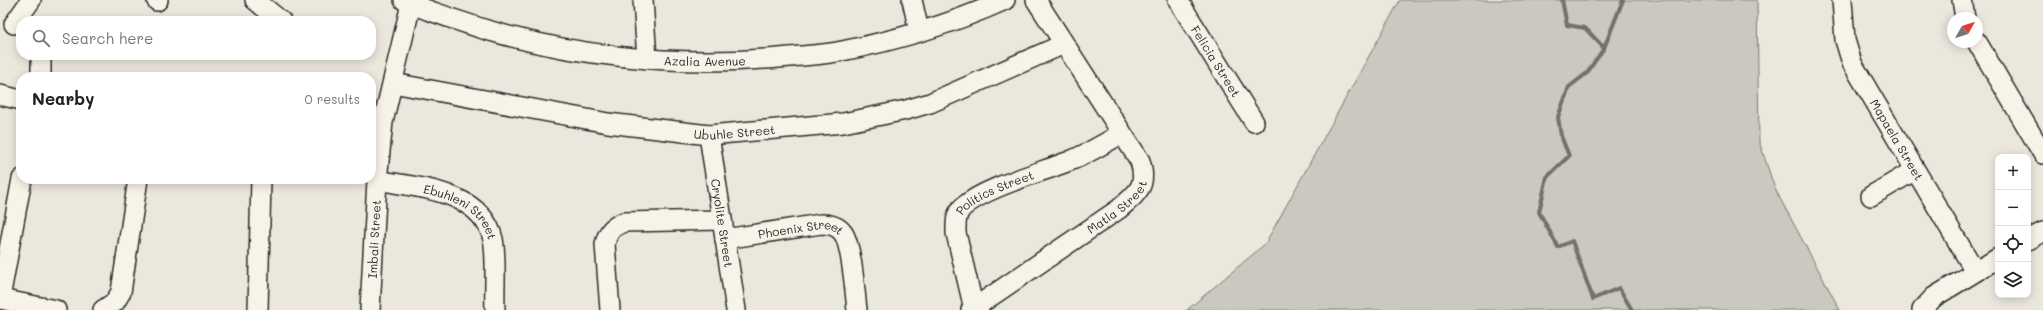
<!DOCTYPE html>
<html lang="en">
<head>
<meta charset="utf-8">
<style>
	body { margin:0; font-family:Mali,sans-serif; background:#f6f6f6; color:#222 }
	.controls { position:absolute; right:12px; bottom:12px; display:grid; overflow:hidden; border-radius:8px; box-shadow:0 2px 10px #0003 }
	.controls button { width:36px; height:36px; display:grid; place-items:center; padding:0; border:0; border-bottom:1px solid #e0e0e0; background:#fff; color:#222; font:20px sans-serif }
	.compass { position:absolute; left:1947px; top:12px; width:36px; height:36px; border-radius:50%; background:#fff; box-shadow:0 2px 10px #0003; rotate:51deg }
	.list { margin:0; padding:0; list-style:none }
	h2 { display:flex; justify-content:space-between; align-items:center; height:52px; margin:0; padding:0 16px; font-size:17px }
	h2 small { font-size:13px; font-weight:400; color:#767676 }
	.icon { flex:none; width:22px; height:22px; fill:none; stroke:currentColor; stroke-width:2; stroke-linecap:round; stroke-linejoin:round }
	.map { position:relative; flex:none; width:2043px; height:310px; overflow:hidden }
	.search { position:absolute; background:#fff; box-shadow:0 2px 10px #0003; left:16px; top:16px; width:360px; height:44px; display:flex; align-items:center; gap:10px; box-sizing:border-box; padding:0 14px; border-radius:16px; color:#767676; font-size:15px }
	.panel { position:absolute; background:#fff; box-shadow:0 2px 10px #0003; left:16px; top:72px; width:360px; height:112px; border-radius:16px }
	.map>svg:first-child { display:block }
	.green { fill:#cbc8bf; stroke:#7b7a75 }
	.lines { fill:none; stroke-linecap:round; stroke-linejoin:round }
	.stream { stroke:#72716c; stroke-width:4 }
	.minor-casing { stroke:#2b2b2b; stroke-width:22 }
	.minor { stroke:#f7f3e8; stroke-width:19 }
	.labels { text-anchor:middle; dominant-baseline:central; stroke-width:3.5; stroke-linejoin:round; paint-order:stroke }
	.street-label { font-size:12px; fill:#2b2b2b; stroke:#f7f3e8 }
</style>
</head>
<body>
<div class="map">
<svg width="2043" height="310" viewBox="0 0 2043 310">
	<rect width="100%" height="100%" fill="#ebe7dd"/>
	<filter id="ink" filterUnits="userSpaceOnUse"><feTurbulence type="fractalNoise" baseFrequency=".025" numOctaves="2"/><feDisplacementMap in="SourceGraphic" scale="8" xChannelSelector="R" yChannelSelector="G"/><feConvolveMatrix kernelMatrix="1 2 1 2 8 2 1 2 1" color-interpolation-filters="sRGB"/></filter>
	<g filter="url(#ink)">
		<path class="green" d="M1400,0h357l2,141 16,48 65,121h-653l78,-66z"/>
		<g class="lines">
			<path class="stream" d="M1562,0l5,25 18,3 19,20
				M1623,0l-19,48 -17,25 -18,14 -11,30 3,19 8,20 -22,21 -8,35 19,35 14,-6 21,58 26,-11 13,22"/>
			<g class="minor-casing">
				<g id="minor">
					<path d="M255,0l26,21"/>
					<path id="s1" d="M404,0c15,8 33,13 49,19 107,38 224,49 337,38 17,-2 35,-2 52,-6 56,-11 112,-28 163,-51"/>
					<path d="M643,0l4,59"/>
					<path d="M912,0l7,31"/>
					<path id="s2" d="M1178,0l76,122"/>
					<path id="s3" d="M1842,0l3,40 7,23 123,208"/>
					<path d="M1962,0l3,18"/>
					<path d="M157,1l1,-1"/>
					<path d="M14,24l17,-24"/>
					<path d="M1977,42l66,112"/>
					<path d="M41,55v22"/>
					<path id="s4" d="M393,83l215,40 101,12 134,-12 63,-13 24,-7 134,-59"/>
					<path d="M0,95l21,5"/>
					<path id="s5" d="M709,135l27,175"/>
					<path id="s6" d="M377,180c41,8 104,10 116,59 4,18 1,51 2,71"/>
					<path d="M1871,196l44,-26"/>
					<path id="s7" d="M725,239l96,-15c8,0 17,2 22,9 9,13 12,60 14,77"/>
					<path d="M2028,240l15,-8"/>
					<path d="M0,298l22,-119"/>
					<path d="M0,299l56,11"/>
					<path id="s8" d="M974,309l-18,-76c0,-9 -1,-19 7,-26 22,-20 80,-35 109,-47 17,-7 33,-17 49,-26"/>
					<path d="M103,310l12,-8 6,-10 17,-113"/>
					<path d="M258,310l3,-131"/>
					<path id="s9" d="M370,310l7,-130 6,-58 28,-118"/>
					<path d="M610,310l-5,-66c3,-13 7,-17 19,-22l98,-2"/>
					<path id="s10" d="M971,310l148,-101c18,-16 29,-22 21,-48l-104,-161"/>
					<path d="M1922,310l12,-13 64,-39"/>
				</g>
			</g>
			<use href="#minor" class="minor"/>
		</g>
	</g>
	<g class="labels">
		<g class="street-label">
			<text stroke="none"><textPath href="#s1" startOffset="309">Azalia Avenue</textPath></text>
			<text stroke="none"><textPath href="#s2" startOffset="72">Felicia Street</textPath></text>
			<text stroke="none"><textPath href="#s4" startOffset="346">Ubuhle Street</textPath></text>
			<text stroke="none"><textPath href="#s3" startOffset="153">Mapaela Street</textPath></text>
			<text stroke="none"><textPath href="#s8" startOffset="141">Politics Street</textPath></text>
			<text stroke="none"><textPath href="#s10" startOffset="179">Matla Street</textPath></text>
			<text stroke="none"><textPath href="#s6" startOffset="93">Ebuhleni Street</textPath></text>
			<text stroke="none"><textPath href="#s5" startOffset="89">Cryolite Street</textPath></text>
			<text stroke="none"><textPath href="#s7" startOffset="77">Phoenix Street</textPath></text>
			<text stroke="none"><textPath href="#s9" startOffset="71">Imbali Street</textPath></text>
		</g>
	</g>
</svg>
<div class="controls">
<button>+</button>
<button>−</button>
<button><svg class="icon" aria-label="locate" viewBox="0 0 24 24"><circle cx="12" cy="12" r="6"/><path d="M12 2v4M12 18v4M2 12h4M18 12h4"/></svg></button>
<button><svg class="icon" aria-label="layers" viewBox="0 0 24 24"><path d="M12 4l9 5-9 5-9-5zM3 14l9 5 9-5"/></svg></button>
</div>
<svg class="compass" viewBox="-18 -18 36 36"><path d="M0-13l5 13h-10z" fill="#e53935"/><path d="M0 13l5-13h-10z" fill="#767676"/></svg>
<div class="search"><svg class="icon" aria-label="search" viewBox="0 0 24 24"><circle cx="10" cy="10" r="6"/><path d="M15 15l6 6"/></svg>Search here</div>
<section class="panel">
<h2>Nearby<small>0 results</small></h2>
<ul class="list">
</ul>
</section>
</div>
</body>
</html>
